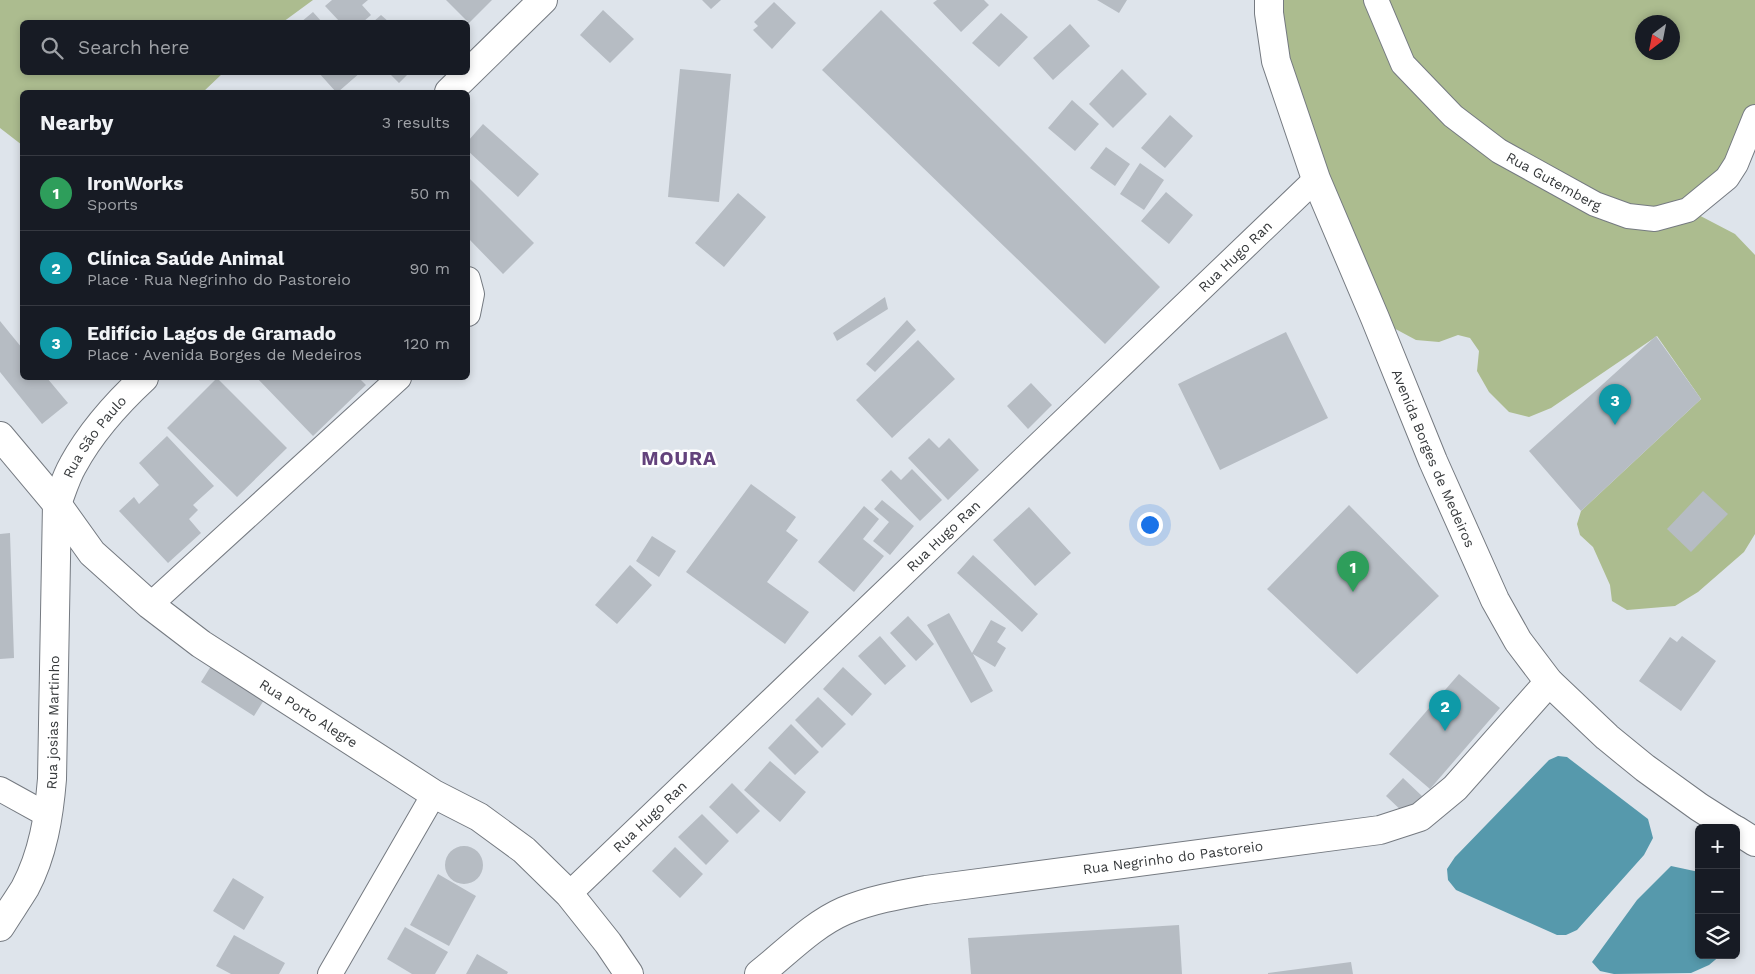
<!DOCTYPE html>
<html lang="en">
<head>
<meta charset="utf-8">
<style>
	body { margin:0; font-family:"Work Sans",sans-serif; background:#242831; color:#f1f3f6 }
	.controls { position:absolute; right:15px; bottom:15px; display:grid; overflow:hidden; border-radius:8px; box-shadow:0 2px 8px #0003 }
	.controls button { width:45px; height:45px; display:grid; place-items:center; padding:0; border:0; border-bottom:1px solid #363941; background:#171b24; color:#f1f3f6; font:25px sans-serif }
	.compass { position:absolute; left:1635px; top:15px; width:45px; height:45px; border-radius:50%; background:#171b24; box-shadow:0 2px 8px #0003; rotate:212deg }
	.you { position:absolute; left:1149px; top:524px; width:18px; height:18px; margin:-12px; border:4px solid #fff; border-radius:50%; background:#1a73e8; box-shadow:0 0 0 8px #1a73e833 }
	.badge { display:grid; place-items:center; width:32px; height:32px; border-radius:50%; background:#2563eb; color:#fff; font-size:16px; font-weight:700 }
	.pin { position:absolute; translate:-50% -41px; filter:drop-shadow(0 1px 2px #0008) }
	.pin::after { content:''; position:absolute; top:26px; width:18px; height:15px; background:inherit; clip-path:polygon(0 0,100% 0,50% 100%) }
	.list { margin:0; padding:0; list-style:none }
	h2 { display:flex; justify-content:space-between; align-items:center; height:65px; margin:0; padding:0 20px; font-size:21px }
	h2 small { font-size:16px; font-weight:400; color:#9ea1a6 }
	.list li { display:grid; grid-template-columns:32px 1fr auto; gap:15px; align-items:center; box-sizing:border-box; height:75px; padding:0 20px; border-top:1px solid #363941 }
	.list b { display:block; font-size:19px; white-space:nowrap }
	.list p { margin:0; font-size:16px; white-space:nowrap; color:#9ea1a6 }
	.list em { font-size:16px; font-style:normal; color:#9ea1a6 }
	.icon { flex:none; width:28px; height:28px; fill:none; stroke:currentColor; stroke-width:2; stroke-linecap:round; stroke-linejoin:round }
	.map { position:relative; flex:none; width:1755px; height:974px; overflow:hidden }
	.search { position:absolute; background:#171b24; box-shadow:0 2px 8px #0003; left:20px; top:20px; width:450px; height:55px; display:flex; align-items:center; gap:12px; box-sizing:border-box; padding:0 18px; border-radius:8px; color:#9ea1a6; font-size:19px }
	.panel { position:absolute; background:#171b24; box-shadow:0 2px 8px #0003; left:20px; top:90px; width:450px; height:290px; border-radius:8px }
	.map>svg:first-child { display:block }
	.green { fill:#acbc8f; fill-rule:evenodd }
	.water { fill:#5699ac }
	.building { fill:#b6bcc3 }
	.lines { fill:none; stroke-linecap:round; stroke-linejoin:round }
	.street-casing { stroke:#757a81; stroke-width:26 }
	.secondary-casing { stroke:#757a81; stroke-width:30 }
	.street { stroke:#fff; stroke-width:24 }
	.secondary { stroke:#fff; stroke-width:28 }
	.labels { text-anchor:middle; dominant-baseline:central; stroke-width:5; stroke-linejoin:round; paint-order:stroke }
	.street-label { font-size:14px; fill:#373a3c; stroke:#fff }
	.district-label { font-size:19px; font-weight:bold; letter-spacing:1px; fill:#63427c; stroke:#fff }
</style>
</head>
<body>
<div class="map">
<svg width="1755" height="974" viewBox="0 0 1755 974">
	<rect width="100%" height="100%" fill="#dee4eb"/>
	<path class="green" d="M0,0h313l-30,22h-261v50l201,1 -20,19h-181v53l-22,-17z
		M1269,0h486v117l-19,47 -47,46 46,24 20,21v279l-11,18 -46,40 -23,14 -48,4 -15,-9 -2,-16 -17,-38 -13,-12 -3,-11 4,-13 120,-112 -44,-63 -106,72 -22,9 -20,-5 -20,-20 -12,-21 2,-20 -9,-13 -12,-3 -19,7 -23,-2 -41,-22zM1642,22h30v30h-30z"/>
	<path class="water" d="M1558,756l9,1 81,62 5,19 -9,17 -67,75 -11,5h-9l-101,-45 -8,-10 -1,-11 8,-12 94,-97z
		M1671,866l28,6v83h22l-12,10 -18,8 -77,1 -14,-3 -8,-9 45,-62z"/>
	<path class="building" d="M332,0h36l-6,5 9,10 -8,7h-23l-15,-16z
		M446,0h46l-23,23z
		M702,0h19l-10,9z
		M937,0h47l5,5 -28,27 -28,-29z
		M1097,0h30l-8,13z
		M774,2l22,21 -24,26 -19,-19 5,-4 -4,-4z
		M603,10l31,29 -24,24 -30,-28z
		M881,10l279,277 -55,57 -283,-274z
		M313,12l9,10h-21z
		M1001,13l27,24 -29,30 -27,-24z
		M381,15l8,7h-16z
		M1070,24l20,22 -37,34 -20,-22z
		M680,69l51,5 -12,128 -51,-5z
		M1122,69l25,25 -34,34 -24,-24z
		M318,72h43l-23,20h-2z
		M388,72h22l-11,11z
		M1072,100l27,24 -24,27 -27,-23z
		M1170,115l23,21 -28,32 -24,-20z
		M483,124l56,50 -21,23 -50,-46v-10z
		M1106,147l24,17 -15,22 -25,-18z
		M1140,163l24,17 -20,30 -24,-16z
		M468,177l66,66 -31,31 -35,-36z
		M1166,192l27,23 -24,29 -28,-23z
		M738,193l28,24 -42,50 -29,-24z
		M885,297l3,12 -51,32 -4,-8z
		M907,320l9,10 -41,42 -9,-8z
		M0,321l22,27v30h25l21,25 -26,21 -42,-52z
		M1286,332l42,86 -108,52 -42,-86z
		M1656,336l45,63 -120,112 -52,-60z
		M918,340l37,39 -63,59 -36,-38z
		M217,378l70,70 -50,49 -70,-69z
		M257,378h102l7,7 -53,51z
		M1031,383l21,22 -24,24 -21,-23z
		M167,436l47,50 -21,19 5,5 -9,9 12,14 -33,30 -49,-52 15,-14 5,7 20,-19 -20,-22z
		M929,438l10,10 10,-10 30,32 -31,30 -40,-42z
		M912,469l30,31 -22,21 -39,-41 10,-10 10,10z
		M751,484l45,33 -10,14 12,9 -31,42 42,30 -24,32 -99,-72z
		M1703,491l25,23 -37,38 -24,-23z
		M882,500l32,26 -24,29 -17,-14 16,-19 -15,-13z
		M1349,505l90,91 -82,78 -90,-85z
		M864,506l15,13 -16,20 21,17 -30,36 -36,-30z
		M1029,507l42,46 -36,33 -42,-46z
		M10,533l4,125 -14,1v-125z
		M652,536l24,15 -17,26 -23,-16z
		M973,555l65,59 -16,18 -65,-59z
		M630,565l22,20 -35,39 -22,-19z
		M949,613l23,40 19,-33 15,8 -9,14 9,6 -11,19 -22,-13 20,37 -22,12 -44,-78z
		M908,616l26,28 -18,17 -26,-28z
		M880,636l26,30 -21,19 -27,-29z
		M1682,636l34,25 -35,50 -42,-30 31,-44 7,5z
		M211,666l53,34 -10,16 -53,-34z
		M843,667l29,27 -20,22 -29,-27z
		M1459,674l41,34 -70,81 -41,-35z
		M818,697l28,27 -24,24 -27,-28z
		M791,724l28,28 -24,23 -27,-27z
		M770,761l36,31 -26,30 -36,-32z
		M1403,778l19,18 -17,18 -19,-18z
		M732,783l28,28 -23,23 -28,-27z
		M702,814l27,27 -23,24 -28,-28z
		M445 865a19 19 0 1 1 38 0a19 19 0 1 1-38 0Z
		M675,847l28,27 -23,24 -28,-27z
		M438,874l38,22 -27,50 -39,-21z
		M233,878l31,19 -20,33 -31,-19z
		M1179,925l3,49h-211l-3,-36z
		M405,927l43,25 -13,22h-23l-25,-15z
		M234,935l51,28 -6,11h-48l-15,-8z
		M477,954l31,18 -1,2h-41z
		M1351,962l2,12h-85v-1z"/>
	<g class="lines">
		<g class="street-casing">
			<g id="street">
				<path id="s1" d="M1376,0l27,64 50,52 46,35 96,53 33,12 27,3 33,-9 39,-32 9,-14 19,-47"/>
				<path d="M468,279l4,15 -4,20"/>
				<path d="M150,605l249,-227"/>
				<path d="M0,789l49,27"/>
				<path id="s2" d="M569,894l747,-715"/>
				<path d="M330,974l104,-180"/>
			</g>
		</g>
		<g class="secondary-casing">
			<g id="secondary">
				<path id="s3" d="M1269,0v13l7,48 40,118 59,139 58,143 62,139 23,41 31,41 58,55 38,31 54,39 33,21"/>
				<path d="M449,92l94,-92"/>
				<path id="s4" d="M0,436l57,68 35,49 58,52 51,39 233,150 45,23 45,33 45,44 39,49 21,31"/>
				<path d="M1736,830l19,12"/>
				<path id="s5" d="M0,927c8,-13 17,-26 25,-39 18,-34 24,-72 27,-109l5,-275c5,-13 9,-27 16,-39 18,-33 44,-62 71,-87"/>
				<path id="s6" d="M759,974c27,-21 53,-49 85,-63 26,-11 54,-16 82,-21l454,-60 40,-13 35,-29 94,-106"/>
			</g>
		</g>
		<use href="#street" class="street"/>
		<use href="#secondary" class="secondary"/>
	</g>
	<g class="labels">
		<g class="street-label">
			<text stroke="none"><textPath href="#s1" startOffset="262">Rua Gutemberg</textPath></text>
			<text stroke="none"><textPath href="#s2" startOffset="922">Rua Hugo Ran</textPath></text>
			<text stroke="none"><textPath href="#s5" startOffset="512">Rua São Paulo</textPath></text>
			<text stroke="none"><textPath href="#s3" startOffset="489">Avenida Borges de Medeiros</textPath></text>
			<text stroke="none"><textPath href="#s2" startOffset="518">Rua Hugo Ran</textPath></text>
			<text stroke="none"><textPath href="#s4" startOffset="419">Rua Porto Alegre</textPath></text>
			<text stroke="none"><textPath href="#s5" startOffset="216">Rua josias Martinho</textPath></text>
			<text stroke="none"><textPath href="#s2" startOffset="112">Rua Hugo Ran</textPath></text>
			<text stroke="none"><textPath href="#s6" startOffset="440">Rua Negrinho do Pastoreio</textPath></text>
		</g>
		<g class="district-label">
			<text x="679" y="458">MOURA</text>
		</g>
	</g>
</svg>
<div class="controls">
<button>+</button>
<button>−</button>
<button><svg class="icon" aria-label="layers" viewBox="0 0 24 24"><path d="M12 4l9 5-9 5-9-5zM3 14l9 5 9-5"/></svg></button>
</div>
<svg class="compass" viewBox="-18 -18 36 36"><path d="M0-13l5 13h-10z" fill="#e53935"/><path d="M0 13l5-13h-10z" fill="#9ea1a6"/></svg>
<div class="you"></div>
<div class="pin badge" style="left:1353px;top:592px;background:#2e9e5b">1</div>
<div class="pin badge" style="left:1445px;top:731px;background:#0f9aa8">2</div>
<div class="pin badge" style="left:1615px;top:425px;background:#0f9aa8">3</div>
<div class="search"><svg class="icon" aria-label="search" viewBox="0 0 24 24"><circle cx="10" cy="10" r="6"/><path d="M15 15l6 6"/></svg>Search here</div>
<section class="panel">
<h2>Nearby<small>3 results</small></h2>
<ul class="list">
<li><span class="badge" style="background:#2e9e5b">1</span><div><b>IronWorks</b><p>Sports</p></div><em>50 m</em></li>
<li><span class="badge" style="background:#0f9aa8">2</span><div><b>Clínica Saúde Animal</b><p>Place · Rua Negrinho do Pastoreio</p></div><em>90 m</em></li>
<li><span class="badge" style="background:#0f9aa8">3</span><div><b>Edifício Lagos de Gramado</b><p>Place · Avenida Borges de Medeiros</p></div><em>120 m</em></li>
</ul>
</section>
</div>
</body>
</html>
